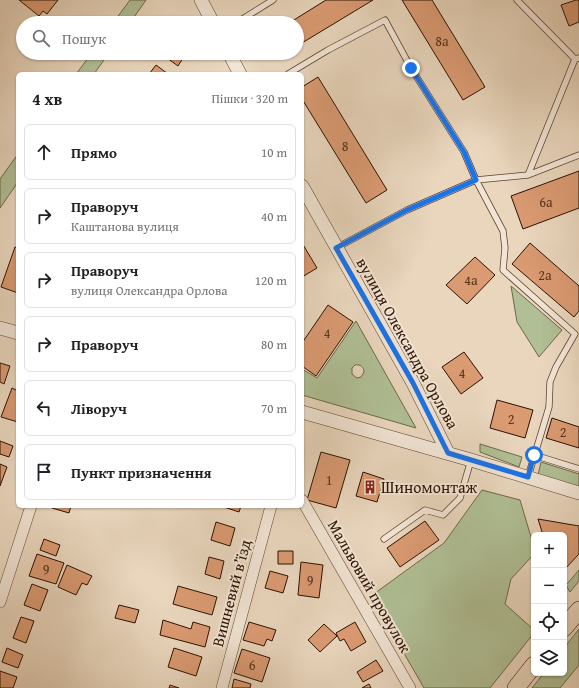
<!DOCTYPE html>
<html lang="uk">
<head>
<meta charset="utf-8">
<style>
	body { margin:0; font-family:"Gentium Book Plus",serif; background:#f6f6f6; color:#202124 }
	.controls { position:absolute; right:12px; bottom:12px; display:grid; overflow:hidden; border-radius:6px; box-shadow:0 1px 3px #0004 }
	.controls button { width:36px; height:36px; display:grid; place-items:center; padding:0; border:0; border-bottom:1px solid #e0e0e0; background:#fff; color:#202124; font:20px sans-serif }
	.stop { position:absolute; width:12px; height:12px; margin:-9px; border:3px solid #1a73e8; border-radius:50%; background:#fff }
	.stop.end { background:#1a73e8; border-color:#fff; box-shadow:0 1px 4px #0008 }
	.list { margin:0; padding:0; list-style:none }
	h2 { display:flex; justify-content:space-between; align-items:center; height:52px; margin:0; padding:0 16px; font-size:17px }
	h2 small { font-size:13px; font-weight:400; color:#757577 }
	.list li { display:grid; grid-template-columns:26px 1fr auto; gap:12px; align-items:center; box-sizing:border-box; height:56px; margin:0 8px 8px; padding:0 8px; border:1px solid #e0e0e0; border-radius:6px }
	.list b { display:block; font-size:15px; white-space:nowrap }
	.list p { margin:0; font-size:13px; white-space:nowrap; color:#757577 }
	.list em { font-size:13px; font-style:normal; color:#757577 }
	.icon { flex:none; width:22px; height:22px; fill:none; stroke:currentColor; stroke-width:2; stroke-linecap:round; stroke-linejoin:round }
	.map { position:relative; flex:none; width:579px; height:688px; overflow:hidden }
	.search { position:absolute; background:#fff; box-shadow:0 1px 3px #0004; left:16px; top:16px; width:288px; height:44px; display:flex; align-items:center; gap:10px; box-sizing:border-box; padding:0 14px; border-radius:22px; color:#757577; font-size:15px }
	.panel { position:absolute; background:#fff; box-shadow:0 1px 3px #0004; left:16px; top:72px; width:288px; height:436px; border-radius:6px }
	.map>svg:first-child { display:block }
	.green { fill:#b0bf95; stroke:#6e684a; fill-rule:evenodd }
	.building { fill:#da9a72; stroke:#2d1200 }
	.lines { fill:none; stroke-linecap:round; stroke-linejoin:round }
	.service-casing { stroke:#5c432f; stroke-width:7 }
	.minor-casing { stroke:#5c432f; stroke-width:12 }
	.tertiary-casing { stroke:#5c432f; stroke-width:14 }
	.primary-casing { stroke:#2d1200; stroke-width:18 }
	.service { stroke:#f1e4d4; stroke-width:5.5 }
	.minor { stroke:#f1e4d4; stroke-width:11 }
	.tertiary { stroke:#f1e4d4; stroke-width:13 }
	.primary { stroke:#e9d6bd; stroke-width:17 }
	.route { stroke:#1a73e8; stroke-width:5 }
	.labels { text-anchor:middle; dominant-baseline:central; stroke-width:4; stroke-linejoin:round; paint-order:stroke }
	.number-label { font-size:14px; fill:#58341c }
	.street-label { font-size:16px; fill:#2d1200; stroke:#f1e4d4 }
	.poi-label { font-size:16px; fill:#2d1200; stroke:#f1e4d4; text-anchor:start }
</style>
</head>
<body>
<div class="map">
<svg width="579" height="688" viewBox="0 0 579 688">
	<rect width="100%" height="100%" fill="#e9d6bd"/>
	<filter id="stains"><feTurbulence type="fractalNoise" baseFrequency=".005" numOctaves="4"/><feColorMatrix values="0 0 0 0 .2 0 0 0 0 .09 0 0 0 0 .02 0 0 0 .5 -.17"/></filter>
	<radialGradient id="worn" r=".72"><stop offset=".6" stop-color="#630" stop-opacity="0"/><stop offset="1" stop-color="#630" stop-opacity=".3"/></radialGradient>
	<path class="green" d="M130,0h16l-16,23h-17z
		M92,53h17l-15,21h-18z
		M18,154v28l-18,26v-29z
		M511,286l51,44 -23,27 -22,-35z
		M356,321l60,107 -114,-33v-26l15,9zM355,365c5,-1 9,2 9,7l-3,5 -4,1 -5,-4v-6z
		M480,444l42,13 -3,10 -39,-15z
		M541,462l38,12v13l-41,-12z
		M482,490l38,10 14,47v7l-23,25 -6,25 29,26v3l-44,55h-66l-53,-92 73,-53z
		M579,570v11l-9,11 -4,-7z
		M579,629v36l-19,23h-28l12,-15h20v-25z"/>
	<path class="building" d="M19,0h39l-11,14 -4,-3 -4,5z
		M326,0h47l-76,46v-23h-8z
		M402,0h30l53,87 -22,13z
		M576,0h3v22l-10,4 -8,-21z
		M160,53h26l-8,13z
		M274,53h12l-9,5z
		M156,65l12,9h-19z
		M318,77l69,113 -21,13 -64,-104v-12z
		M579,171v37l-56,21 -12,-33z
		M302,243l15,25 -15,9z
		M530,243l49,43v25l-5,6 -62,-53z
		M15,247l3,1v45l-17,-6z
		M475,257l20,18 -28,29 -21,-19z
		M328,305l25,17 -37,54 -14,-10v-23z
		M464,352l19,26 -22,16 -19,-27z
		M0,363l10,3 -6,18 -4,-2z
		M12,388l6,3v31l-17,-5z
		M497,400l36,10 -8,28 -35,-10z
		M552,418l27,9v21l-33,-10z
		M0,441l13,5 -4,11 -9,-3z
		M321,452l29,8 -14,48 -29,-8z
		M0,464l7,3 -7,19z
		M363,472l21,7 -7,23 -21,-6z
		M53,506h18l-2,7 -17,-5z
		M221,506h20l-2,6z
		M538,519l41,7v28l-15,16v-35h-21z
		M425,521l14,19 -39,27 -13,-19z
		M216,522l19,6 -5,18 -19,-6z
		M44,539l16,6 -4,11 -16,-6z
		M278,551h15v13h-15z
		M37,554l27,9 -8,21 -27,-8z
		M209,557l15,4 -4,18 -15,-5z
		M301,562l22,3 -4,33 -21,-3z
		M67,565l25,11 -5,9 -5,-2 -6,12 -18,-8z
		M270,571l18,5 -5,17 -18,-5z
		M32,584l16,6 -8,21 -16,-6z
		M178,586l39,11 -5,18 -39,-11z
		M119,605l20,5 -4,13 -20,-5z
		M21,617l13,4 -8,22 -13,-5z
		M163,620l28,9 2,-7 17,5 -5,20 -45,-12z
		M249,622l27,8 -4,11 -5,-2 -3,7 -21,-6z
		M355,622l11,20 -15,9 -7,-12 -4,2 -4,-8z
		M324,624l13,12 -17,16 -12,-12z
		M7,648l16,7 -5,13 -16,-6z
		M174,648l28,9 -6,19 -28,-9z
		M242,649l28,9 -8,24 -28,-9z
		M376,660l7,11 -20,11 -6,-10z
		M0,671l17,6 -4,11h-13z
		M234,679l17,5 -1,4h-18z
		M369,684l2,4h-9z
		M170,685l9,3h-10z"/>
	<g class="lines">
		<g class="service-casing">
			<path id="service" d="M517,0l58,59
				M236,23l37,-23
				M288,74l40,-24 57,-30 26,48 53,84 12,28 27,51 2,17 -2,22 72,64 -19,33 -6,15 -1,25 -21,70
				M528,175l51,-20
				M336,248l71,-38 69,-30 52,-5 47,-116 4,-1
				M534,455l45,14
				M384,539l41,-29 18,5 17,-17 11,-38"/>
		</g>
		<g class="minor-casing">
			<path id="minor" d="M302,500l108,188
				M0,602l31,-96
				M222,688l49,-182"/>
		</g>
		<g class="tertiary-casing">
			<path id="tertiary" d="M201,0l12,23
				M229,53l11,21
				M302,186l111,197 35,70
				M0,328l18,5
				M302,412l169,48 108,33"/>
		</g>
		<g class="primary-casing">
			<path id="primary" d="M564,628l15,-18
				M516,688l18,-23"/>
		</g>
		<use href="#service" class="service"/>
		<use href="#minor" class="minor"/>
		<use href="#tertiary" class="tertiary"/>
		<use href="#primary" class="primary"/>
	</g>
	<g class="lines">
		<path class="route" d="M411,68l53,84 12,28 -69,30 -71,38 77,135 35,70 80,24 6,-22"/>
	</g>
	<defs>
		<g id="building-bare" transform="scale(1.08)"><path d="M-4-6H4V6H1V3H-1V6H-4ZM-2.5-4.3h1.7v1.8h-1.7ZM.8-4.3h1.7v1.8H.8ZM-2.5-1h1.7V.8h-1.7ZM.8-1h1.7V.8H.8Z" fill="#8f2418" stroke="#f1e4d4" stroke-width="2.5" paint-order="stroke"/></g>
	</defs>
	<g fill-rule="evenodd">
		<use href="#building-bare" x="370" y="487"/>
	</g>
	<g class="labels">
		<g class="number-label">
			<text x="442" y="41">8а</text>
			<text x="345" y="146">8</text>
			<text x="546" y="202">6а</text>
			<text x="545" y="275">2а</text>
			<text x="471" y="280">4а</text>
			<text x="327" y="333">4</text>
			<text x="462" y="373">4</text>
			<text x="511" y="419">2</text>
			<text x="563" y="432">2</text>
			<text x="329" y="480">1</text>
			<text x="46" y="569">9</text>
			<text x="310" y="580">9</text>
			<text x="252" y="665">6</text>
		</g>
		<g class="street-label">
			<text transform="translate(408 343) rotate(61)">вулиця Олександра Орлова</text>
			<text transform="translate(370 586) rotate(60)">Мальвовий провулок</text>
			<text transform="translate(231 593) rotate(-75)">Вишневий в’їзд</text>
		</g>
		<g class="poi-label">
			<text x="381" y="487">Шиномонтаж</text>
		</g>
	</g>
	<rect width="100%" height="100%" filter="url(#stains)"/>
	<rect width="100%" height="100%" fill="url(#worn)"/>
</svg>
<div class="controls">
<button>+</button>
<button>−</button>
<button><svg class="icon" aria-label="locate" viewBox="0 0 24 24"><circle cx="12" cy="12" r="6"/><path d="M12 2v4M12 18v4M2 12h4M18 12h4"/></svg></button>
<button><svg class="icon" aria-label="layers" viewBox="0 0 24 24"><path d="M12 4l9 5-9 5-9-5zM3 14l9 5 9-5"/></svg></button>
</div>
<div class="stop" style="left:534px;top:455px"></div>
<div class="stop end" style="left:411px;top:68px"></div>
<div class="search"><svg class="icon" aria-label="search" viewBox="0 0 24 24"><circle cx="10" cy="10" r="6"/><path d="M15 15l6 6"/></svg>Пошук</div>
<section class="panel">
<h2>4 хв<small>Пішки · 320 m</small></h2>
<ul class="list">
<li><svg class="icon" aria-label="ahead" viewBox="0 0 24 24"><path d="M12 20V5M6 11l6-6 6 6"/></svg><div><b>Прямо</b></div><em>10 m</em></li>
<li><svg class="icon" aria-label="right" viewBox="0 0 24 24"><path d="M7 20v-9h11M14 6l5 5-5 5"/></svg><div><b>Праворуч</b><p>Каштанова вулиця</p></div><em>40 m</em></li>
<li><svg class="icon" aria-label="right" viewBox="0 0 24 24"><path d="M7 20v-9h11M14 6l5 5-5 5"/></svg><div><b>Праворуч</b><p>вулиця Олександра Орлова</p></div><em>120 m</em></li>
<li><svg class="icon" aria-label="right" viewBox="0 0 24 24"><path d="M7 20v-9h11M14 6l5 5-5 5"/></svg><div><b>Праворуч</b></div><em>80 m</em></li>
<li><svg class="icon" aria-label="left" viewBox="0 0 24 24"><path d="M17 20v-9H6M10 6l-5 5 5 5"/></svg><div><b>Ліворуч</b></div><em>70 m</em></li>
<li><svg class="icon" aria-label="arrive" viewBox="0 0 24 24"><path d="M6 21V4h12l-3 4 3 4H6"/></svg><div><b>Пункт призначення</b></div></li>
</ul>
</section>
</div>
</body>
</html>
